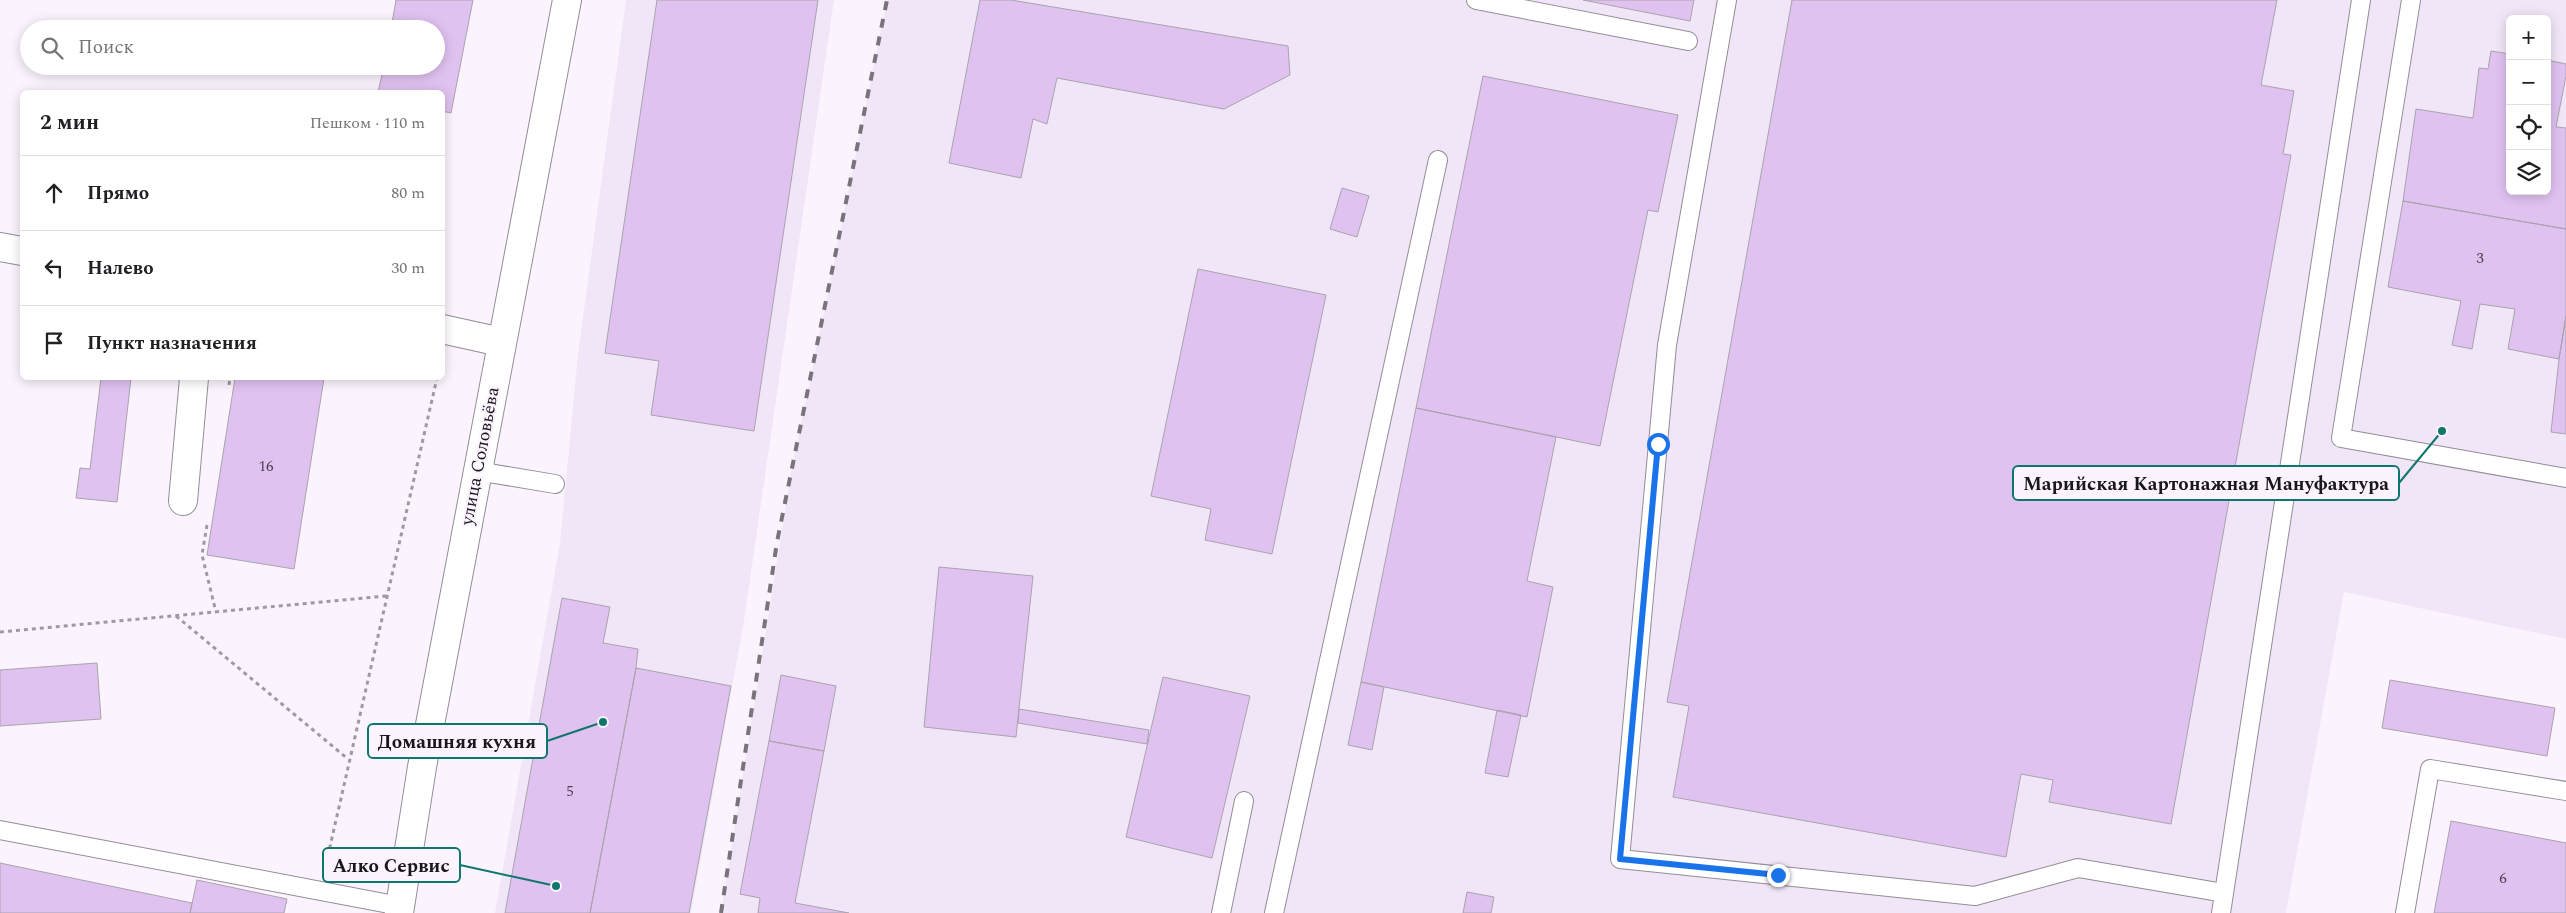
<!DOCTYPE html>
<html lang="ru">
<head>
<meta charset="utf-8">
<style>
	body { margin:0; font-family:Spectral,serif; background:#f2f2f2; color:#202124 }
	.controls { position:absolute; right:15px; top:15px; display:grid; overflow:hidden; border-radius:8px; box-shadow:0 2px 12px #0003 }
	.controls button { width:45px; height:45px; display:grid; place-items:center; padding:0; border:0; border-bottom:1px solid #e0e0e0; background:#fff; color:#202124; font:25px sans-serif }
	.stop { position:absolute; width:15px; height:15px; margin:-11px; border:4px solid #1a73e8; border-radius:50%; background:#fff }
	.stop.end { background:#1a73e8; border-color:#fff; box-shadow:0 1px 5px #0008 }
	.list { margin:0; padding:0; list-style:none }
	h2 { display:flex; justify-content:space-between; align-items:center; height:65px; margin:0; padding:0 20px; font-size:21px }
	h2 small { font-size:16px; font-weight:400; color:#757577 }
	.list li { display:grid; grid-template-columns:32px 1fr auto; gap:15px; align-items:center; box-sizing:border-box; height:75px; padding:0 20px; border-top:1px solid #e0e0e0 }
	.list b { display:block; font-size:19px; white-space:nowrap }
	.list em { font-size:16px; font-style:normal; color:#757577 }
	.icon { flex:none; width:28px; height:28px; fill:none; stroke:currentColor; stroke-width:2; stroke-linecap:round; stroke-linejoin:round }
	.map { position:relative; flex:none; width:2566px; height:913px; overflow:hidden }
	.search { position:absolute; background:#fff; box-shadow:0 2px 12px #0003; left:20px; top:20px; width:425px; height:55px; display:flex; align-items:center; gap:12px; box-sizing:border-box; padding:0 18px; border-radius:28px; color:#757577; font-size:19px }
	.panel { position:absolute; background:#fff; box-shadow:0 2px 12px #0003; left:20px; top:90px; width:425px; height:290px; border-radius:8px }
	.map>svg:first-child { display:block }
	.built { fill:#f1e6f7; fill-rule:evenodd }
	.building { fill:#e0c2f0; stroke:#a9a3ad }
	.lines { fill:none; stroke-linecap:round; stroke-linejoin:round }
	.service-casing { stroke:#938d96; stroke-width:20 }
	.minor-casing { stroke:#938d96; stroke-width:30 }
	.tertiary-casing { stroke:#938d96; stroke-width:30 }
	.path { stroke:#9f9aa2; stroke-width:3; stroke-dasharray:4 4; stroke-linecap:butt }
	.service { stroke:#fff; stroke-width:18 }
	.minor { stroke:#fff; stroke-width:28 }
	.tertiary { stroke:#fff; stroke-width:28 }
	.rail { stroke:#78747a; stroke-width:4; stroke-dasharray:9 9; stroke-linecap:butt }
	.route { stroke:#1a73e8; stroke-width:6 }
	.labels { text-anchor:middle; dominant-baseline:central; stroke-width:4.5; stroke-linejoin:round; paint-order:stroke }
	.number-label { font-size:15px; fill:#4b4250 }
	.street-label { font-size:18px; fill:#19171a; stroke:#fbf4ff }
	.leader { fill:none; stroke:#0f766e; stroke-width:2 }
	.callout-dot { fill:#0f766e; stroke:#fbf4ff; stroke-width:2 }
	.callout { fill:#fbf4ff; stroke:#0f766e; stroke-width:2 }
	.callout-label { font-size:19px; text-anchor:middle; font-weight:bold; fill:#19171a }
</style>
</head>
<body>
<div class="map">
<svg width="2566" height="913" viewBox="0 0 2566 913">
	<rect width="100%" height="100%" fill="#fbf4ff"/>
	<path class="built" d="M626,0h208l-90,621 -53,292h-196l65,-370 18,-189z
		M887,0h1679v639l-222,-47 -58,321h-1565l70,-440zM2510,19h37v172h-37z"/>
	<path class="building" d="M396,0h77l-22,113 -9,-2v-19h-64l6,-26h52v-37h-45z
		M657,0h161l-64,431 -103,-16 8,-54 -54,-8z
		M980,0h31l277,46 2,29 -66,34 -167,-31 -10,46 -14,-5 -12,59 -72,-15z
		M1583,0h111l-4,21z
		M1792,0h485l-16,85 33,6 -11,63 8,1 -120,669 -122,-22 4,-22 -32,-6 -15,83 -333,-60 16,-91 -22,-4z
		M2491,51l19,3v137h37v-131l19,4v12l-10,51 10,1v101l-163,-28 13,-92 57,9 6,-50 9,1z
		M1483,76l195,39 -20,97 -10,-2 -48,236 -184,-38z
		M1342,188l27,8 -12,41 -27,-8z
		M2403,201l163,28v87l-7,43 -51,-10 7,-40 -35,-5 -8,45 -20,-4 9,-44 -73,-14z
		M1198,269l128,26 -54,259 -67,-14 6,-31 -60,-13z
		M2566,316v118l-15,-2 8,-73z
		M101,378h30l-14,124 -41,-4 4,-30 10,1z
		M235,378h89l-30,191 -87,-14z
		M1416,408l140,29 -29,144 26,6 -26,130 -166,-35z
		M939,567l94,9 -17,161 -92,-10z
		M562,598l48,9 -7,36 35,6 -2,19 -46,245h-85z
		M97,663l4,56 -101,7v-56z
		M636,668l95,18 -42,227h-99z
		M781,675l55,11 -12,65 -55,-10z
		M1163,677l87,19 -38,162 -86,-21z
		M2390,680l165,28 -8,48 -165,-28z
		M1361,682l23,5 -12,63 -24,-5z
		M1019,709l130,21 -2,14 -129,-21z
		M1497,710l24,5 -13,62 -23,-4z
		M769,741l55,10 -29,152 54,10h-91l2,-15 -20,-4z
		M2451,821l115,22v70h-132z
		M0,863l192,40 -2,10h-190z
		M197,880l90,19 -3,14h-94z
		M1467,892l27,5 -3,16h-28z"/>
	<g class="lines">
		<g class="service-casing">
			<path id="service" d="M1476,0l212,41
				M1727,0l-60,345 -47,514 355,37 103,-28 146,25
				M2411,0l-70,438 225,40
				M477,471l78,13
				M0,830l400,76
				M1221,913l23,-112
				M1274,913l164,-753
				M2221,913l140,-913
				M2405,913l25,-144 136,22"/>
		</g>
		<g class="minor-casing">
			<path id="minor" d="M0,247l22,4
				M442,329l59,13
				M183,501l11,-123"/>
		</g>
		<g class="tertiary-casing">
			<path id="tertiary" d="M399,913l23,-146 145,-767"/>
		</g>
		<path class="path" d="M229,385l1,-7
			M207,525l-5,30 14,57
			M176,616l172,143
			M0,632l386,-36
			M326,864l111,-486"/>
		<use href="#service" class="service"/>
		<use href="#minor" class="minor"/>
		<use href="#tertiary" class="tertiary"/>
		<path class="rail" d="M721,913l56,-371 110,-542"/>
	</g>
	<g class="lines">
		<path class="route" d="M1658,444l-38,415 158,16"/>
	</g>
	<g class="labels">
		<g class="number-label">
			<text x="2480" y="258">3</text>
			<text x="266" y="466">16</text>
			<text x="570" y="791">5</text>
			<text x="2503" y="878">6</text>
		</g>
		<g class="street-label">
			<text transform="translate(480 456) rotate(-79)">улица Соловьёва</text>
		</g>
	</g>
	<path class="leader" d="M2442 431L2399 483M603 722L547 741M556 886L460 865"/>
	<g class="callout-dot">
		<circle cx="2442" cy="431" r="5"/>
		<circle cx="603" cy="722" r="5"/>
		<circle cx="556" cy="886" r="5"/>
	</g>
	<g class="callout">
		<rect x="2013" y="466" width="386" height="34" rx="5"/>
		<rect x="368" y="724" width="179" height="34" rx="5"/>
		<rect x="323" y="848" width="137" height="34" rx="5"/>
	</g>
	<g class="callout-label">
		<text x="2206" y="490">Марийская Картонажная Мануфактура</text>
		<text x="457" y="748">Домашняя кухня</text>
		<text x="391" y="872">Алко Сервис</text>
	</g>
</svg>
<div class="controls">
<button>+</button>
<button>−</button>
<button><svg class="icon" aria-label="locate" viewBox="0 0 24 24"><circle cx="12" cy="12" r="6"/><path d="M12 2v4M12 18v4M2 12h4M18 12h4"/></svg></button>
<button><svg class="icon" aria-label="layers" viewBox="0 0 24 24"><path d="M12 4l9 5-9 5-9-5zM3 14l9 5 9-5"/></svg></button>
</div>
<div class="stop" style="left:1658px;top:444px"></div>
<div class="stop end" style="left:1778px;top:875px"></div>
<div class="search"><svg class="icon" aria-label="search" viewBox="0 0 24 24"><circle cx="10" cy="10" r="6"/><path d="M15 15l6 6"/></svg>Поиск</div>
<section class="panel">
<h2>2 мин<small>Пешком · 110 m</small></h2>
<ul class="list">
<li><svg class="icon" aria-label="ahead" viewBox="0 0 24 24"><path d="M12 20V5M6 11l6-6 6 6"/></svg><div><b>Прямо</b></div><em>80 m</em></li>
<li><svg class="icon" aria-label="left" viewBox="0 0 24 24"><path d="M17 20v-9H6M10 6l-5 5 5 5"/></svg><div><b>Налево</b></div><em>30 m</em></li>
<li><svg class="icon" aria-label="arrive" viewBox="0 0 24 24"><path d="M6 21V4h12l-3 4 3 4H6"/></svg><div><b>Пункт назначения</b></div></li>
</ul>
</section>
</div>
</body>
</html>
